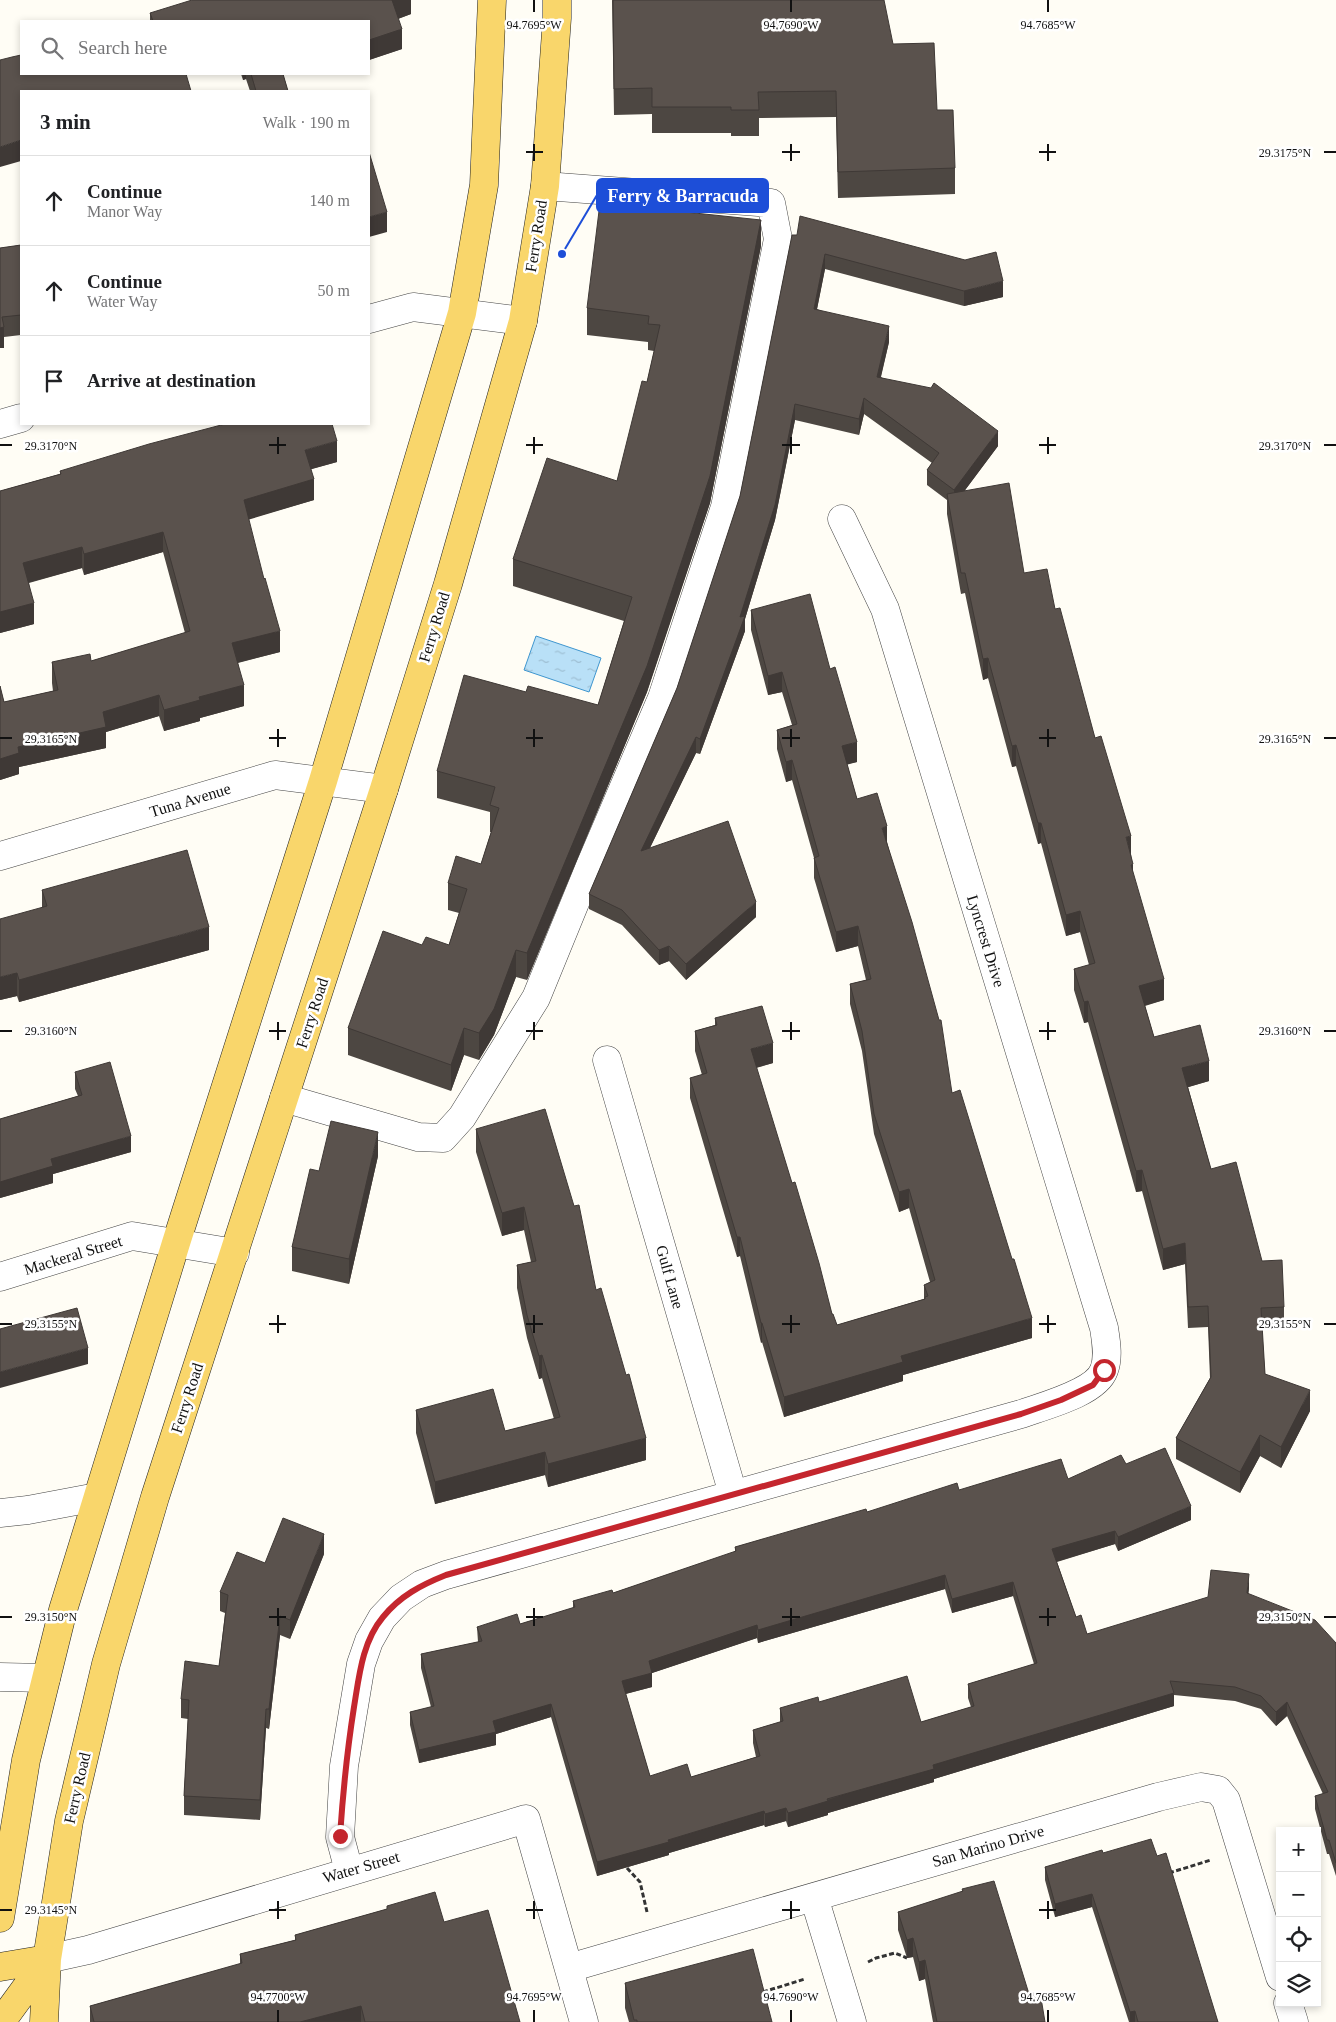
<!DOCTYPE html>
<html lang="en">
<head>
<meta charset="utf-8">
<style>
	body { margin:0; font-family:"Times New Roman",serif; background:#f2f2f2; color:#202124 }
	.controls { position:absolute; right:15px; bottom:15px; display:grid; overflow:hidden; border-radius:0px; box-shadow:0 2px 8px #0003 }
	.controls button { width:45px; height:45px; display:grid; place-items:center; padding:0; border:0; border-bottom:1px solid #e0e0e0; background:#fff; color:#202124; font:25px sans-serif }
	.stop { position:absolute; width:15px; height:15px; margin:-11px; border:4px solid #c4262e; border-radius:50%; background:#fff }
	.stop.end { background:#c4262e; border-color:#fff; box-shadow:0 1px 5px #0008 }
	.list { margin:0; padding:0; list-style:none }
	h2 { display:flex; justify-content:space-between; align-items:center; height:65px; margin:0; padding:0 20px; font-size:21px }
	h2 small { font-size:16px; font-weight:400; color:#757577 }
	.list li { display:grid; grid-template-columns:32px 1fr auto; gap:15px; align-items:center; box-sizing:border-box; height:90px; padding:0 20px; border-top:1px solid #e0e0e0 }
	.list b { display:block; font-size:19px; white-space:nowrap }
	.list p { margin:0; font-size:16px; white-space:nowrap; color:#757577 }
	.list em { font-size:16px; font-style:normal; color:#757577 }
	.icon { flex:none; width:28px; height:28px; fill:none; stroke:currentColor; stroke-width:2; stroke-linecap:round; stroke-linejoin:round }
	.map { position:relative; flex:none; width:1336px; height:2022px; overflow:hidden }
	.search { position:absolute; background:#fff; box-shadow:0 2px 8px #0003; left:20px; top:20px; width:350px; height:55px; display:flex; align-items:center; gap:12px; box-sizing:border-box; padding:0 18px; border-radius:0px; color:#757577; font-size:19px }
	.panel { position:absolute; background:#fff; box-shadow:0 2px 8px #0003; left:20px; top:90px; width:350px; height:335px; border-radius:0px }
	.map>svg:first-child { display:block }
	.water { fill:url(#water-ripples); stroke:#3f96cf }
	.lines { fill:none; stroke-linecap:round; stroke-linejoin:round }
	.minor-casing { stroke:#444; stroke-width:29 }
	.major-casing { stroke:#222; stroke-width:29 }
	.path { stroke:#333; stroke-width:3; stroke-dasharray:5 2.5; stroke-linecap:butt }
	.minor { stroke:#fff; stroke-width:28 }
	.major { stroke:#f9d66b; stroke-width:28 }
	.wall { fill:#4d4742; fill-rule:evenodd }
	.shaded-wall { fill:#3f3936 }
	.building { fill:#5a524d; stroke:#3f3936; fill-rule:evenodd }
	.route { stroke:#c4262e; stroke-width:6 }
	.ticks { fill:none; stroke:#111; stroke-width:2 }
	.labels { text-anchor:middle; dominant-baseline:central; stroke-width:5; stroke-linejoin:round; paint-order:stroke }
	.street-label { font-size:16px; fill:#111; stroke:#fff }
	.ticks-label { font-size:12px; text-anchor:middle; fill:#111; stroke:#fff; stroke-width:5; stroke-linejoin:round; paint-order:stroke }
	.leader { fill:none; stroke:#1d4ed8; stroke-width:2 }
	.callout-dot { fill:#1d4ed8; stroke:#fff; stroke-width:2 }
	.callout { fill:#1d4ed8; stroke:#1d4ed8; stroke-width:2 }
	.callout-label { font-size:18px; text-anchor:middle; font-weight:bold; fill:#fff }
</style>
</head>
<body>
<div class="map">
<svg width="1336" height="2022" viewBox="0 0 1336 2022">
	<defs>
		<pattern id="water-ripples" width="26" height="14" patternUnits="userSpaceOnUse" patternTransform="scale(1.25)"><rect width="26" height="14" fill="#b9e0f7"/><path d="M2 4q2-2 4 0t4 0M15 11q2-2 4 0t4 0" fill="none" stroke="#9ebfd3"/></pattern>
	</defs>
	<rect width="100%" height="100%" fill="#fffdf5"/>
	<path class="water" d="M536,636l65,22 -12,34 -65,-22z"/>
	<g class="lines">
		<g class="minor-casing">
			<path id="minor" d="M369,319l44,-12 110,14
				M0,424l21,-6
				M0,856l275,-81 109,14
				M607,1060l126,434
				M284,1098l134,39 25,1 19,-21 74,-119 54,-132 72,-168 63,-191 53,-268 -7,-36 -226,-17
				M0,1277l132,-41 103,17
				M0,1513l28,-3 69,-13
				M0,1677l46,1
				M349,1871l-9,-34 4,-71 17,-102 8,-23 13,-23 19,-20 21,-14 24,-9 575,-161c22,-8 75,-21 83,-44 5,-13 2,-29 0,-42l-219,-719 -43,-90
				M814,1897l38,125
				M47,1959l41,-9 438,-131 58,203
				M569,1968l589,-171 43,-10 17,3 8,10 54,177
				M1288,2003l6,19"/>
		</g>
		<g class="major-casing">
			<path id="major" d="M0,1918l26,-158 37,-150 113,-367 147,-462 139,-468 22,-128 8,-185
				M0,1967l47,-8
				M1,2022l46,-63
				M44,2022l3,-63 22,-138 37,-157 49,-167 229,-708 64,-205 75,-263 22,-135 12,-168v-18"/>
		</g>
		<path class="path" d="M627,1868l13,14 7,30
			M1169,1873l42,-13
			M868,1962l8,-4 19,-5 12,5
			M763,1992l42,-13"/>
		<use href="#minor" class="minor"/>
		<use href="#major" class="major"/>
	</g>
	<path class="wall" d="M411,0v14l-13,5 4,30 -33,11v-39h-219v-8z
		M612,0l281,44 44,66 18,58v26l-117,4 -2,-81 -77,1v18h-28v-3h-79v-19l-38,1z
		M241,74h42l5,17h-38l-4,-12 -3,1z
		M792,235l211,62 -39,9 -139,-37 -8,40 72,33 -8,35 117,69 -33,44 59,83 31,36 76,245 2,20 31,126 -19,6 9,31 55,44 -21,6 23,82 51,92 22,46v21l-22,1 3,45 45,37 -29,57 -21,-12 -20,37 -64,-34v-21l34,-60 -2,-51 -20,1 -3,-64 -22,6 -21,-79 -6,1 -48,-170 -4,1 -10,-33v-21l15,-4 -9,-33 -14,4 -25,-93 -3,1 -22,-78 -4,1 -24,-89 -5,2 -18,-87 -4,1 -14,-80v-14l-20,-15v-15l5,-7 -68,-49 -5,21 -64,-15 -20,100 -30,99v12l-45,123 -4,-1 -46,95 106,69 -70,63 -17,-19 -10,4 -37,-40 -33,-16v-15l88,-206 63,-192z
		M21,245v90l-17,2v11h-4v-100z
		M761,246l-51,257 -63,189 -120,288 -11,-3 -22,58 -15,25 -15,-5 -13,36 -103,-36v-27l74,-83h27l10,-32 -11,-3v-27l33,-19 10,-32h-1v-20l-53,-14v-27l89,-79 72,13 26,-84 -111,-35v-27l104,-78 30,-99 7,-31 -6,-1v-8l-61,-7v-27z
		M337,462l-26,7 3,31 -66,19 32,133 -42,11 6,43 -44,12v3l-36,10 -5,-15 -53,16v16l-87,19v7l-19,6v-94l4,16 49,-11 -1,-8v-21l39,-1 94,-28 -22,-81 -79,23 -2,-7 -53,15 5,41 -34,9v-142l60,-17v-3z
		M751,610l79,59 27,93 -10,2 10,35 30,43 65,251 80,245 -129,37v6l-119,36 -22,-75 -1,1 -21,-87 -3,1 -47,-159v-20l12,-3 -7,-24v-20l20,-6v-7l58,45 -17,5 76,246 5,11 87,-26v-14l6,-3 -21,-74 -10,4 -25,-78 -12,-83 -12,-47v-20l16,-4 -8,-34 -22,6 -22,-74v-20l-22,-78 -6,2 -9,-33v-19l15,-5 -10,-33 -14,3 -17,-65z
		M42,890l167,60 -190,52 -2,-6 -17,4 42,-92z
		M75,1072l56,80 -78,22v9l-53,15v-79l78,-23 -3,-7z
		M476,1129l120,161 50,170 -98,27 -3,-12 -110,29 -19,-71v-23l89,21 49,-12 -12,-41 -3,1 -12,-41 -10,-50v-23l14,-3 -7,-32 -22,6 -26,-84z
		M378,1156l-29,128 -57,-13v-24l27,-76z
		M1126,1464l65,56 -73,31 -3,-7 -58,18 19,55 11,17 162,-46 -1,6 88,49v233l-7,-22h-2l-12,-45v-13l8,-2 -36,-78 -11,10 -15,-17 -26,-8 -61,-6v11l-240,73v3l-106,31v2l-40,12 -2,-6 -21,6 -1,-2 -95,28v2l-72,21 -46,-159 -55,17v11l-77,18 -9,-38v-13l21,-5 -10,-39v-14l57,-12 -1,-15 43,-3 53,-16v-7l40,-8 122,-41v-5l132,-35 92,-22 109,-11zM945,1589l7,24 61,-17 21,68 -66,20v14l3,9 -50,15 -102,-20 -39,6v14l-27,8v13l3,14 -65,20 -41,-1 -25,-82 27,-7v-14l105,-35 1,5z
		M324,1554l-34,85 -10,-4 -11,94 -3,-1 -6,92 -76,-5v-19l4,-77 -7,-1v-19l38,-33 6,-53 -5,-2v-19l45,-29z
		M1103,1853l54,3 61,166h-89l-37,-115 -37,10 -10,-37v-13z
		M962,1889l67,105 16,28h-112l-8,-43 -6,2 -6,-24 -6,1 -9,-28v-18l64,-20z
		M387,1906l57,16 76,100h-430v-16l150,-42v-10l55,-14v-5l92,-26z
		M625,1983l147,39h-143l-4,-14z"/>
	<path class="shaded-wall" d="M392,0h19v14l-19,7z
		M402,29v20l-33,11v-20z
		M243,74h3v5l-3,1z
		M21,140v21l-21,6v-20z
		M387,212v20l-18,5v-20z
		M761,220v26l-51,257 -63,189 -120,288v-27z
		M825,254v15l-11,55v-15z
		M1003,281v16l-39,9v-15z
		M889,326v16l-12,50v-15z
		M4,327v21h-4v-20z
		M864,398v16l-5,21v-16z
		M795,404v16l-20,100 -30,99v12l-45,123v-15l40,-122z
		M998,431v15l-44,59v-15z
		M337,441v21l-32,9v-21z
		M314,479v21l-70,21v-21z
		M163,532v20l-79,23v-21z
		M82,547v21l-59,16v-21z
		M34,603v21l-34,9v-21z
		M280,631v21l-48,12v-21z
		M988,658v20l-5,2v-21z
		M782,672v20l-14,3v-19z
		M244,685v21l-44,12v3l-36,10v-21l35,-13z
		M159,695v21l-53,16v16l-87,19v7l-19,6v-21l18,-12 85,-35z
		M696,737v16l-55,113v-15z
		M857,742v20l-15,4v-20z
		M1016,745v21l-4,1v-21z
		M792,760v20l-6,2v-20z
		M1038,823h3v20l-3,1z
		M887,826v20l-5,-18z
		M1131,836v21l-5,-20z
		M1133,864v21l-2,-20z
		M756,902v15l-70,63v-16z
		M1080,911v21l-14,4v-21z
		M858,926v20l-22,6v-20z
		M209,927v23l-190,52v-22z
		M669,946v15l-10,4v-15z
		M516,950v27l-22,58 -15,25v-27z
		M17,973v23l-17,4v-23z
		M1164,979v21l-25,7v-21z
		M1088,1001v21l-4,1v-21z
		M464,1028v27l-13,36v-26z
		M773,1043v20l-22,6v-20z
		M1209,1061v20l-27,8v-21z
		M378,1132v24l-29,128v-25z
		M131,1136v16l-78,22v9l-53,15v-16l51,-23z
		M1142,1170v21l-6,1v-21z
		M909,1189v19l-10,4v-20z
		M524,1207v23l-22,6v-23z
		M737,1237h3v19l-3,1z
		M1185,1243v21l-22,6v-21z
		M1032,1318v20l-129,37v6l-119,36v-20l117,-41z
		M761,1323h1v19l-1,1z
		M88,1348v16l-88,24v-16z
		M542,1355v23l-3,1v-23z
		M1310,1390v21l-29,57v-21z
		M1260,1435v21l-20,37v-21z
		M646,1438v22l-98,27v-23z
		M545,1452v23l-110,29v-22z
		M1191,1506v14l-73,31v-14z
		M1115,1531v13l-63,19v-14z
		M324,1534v20l-34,85v-19z
		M1249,1574v14l-2,19v-14z
		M945,1575v14l-187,54v-13z
		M1013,1582v14l-61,17v-14z
		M280,1616v19l-11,94v-20z
		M757,1625v13l-105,35v14l-30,8v-14l27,-20z
		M1174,1693v13l-240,73v3l-106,31v2l-40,12v-14l145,-48z
		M1287,1702v14l-11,10v-14z
		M551,1704v13l-55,17v11l-77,18v-13l74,-29z
		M266,1709v19l-6,92v-20z
		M786,1808v13l-21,6v-13z
		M764,1811v14l-95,28v2l-72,21v-14z
		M1092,1894v13l-37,10v-13z
		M913,1938v19l-6,1v-18z
		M925,1960v19l-6,2v-19z
		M361,2006v16h-61z
		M1135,2011v11h-5v-10z"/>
	<path class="building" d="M192,0h201h-1l10,29 -33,11v-19h-216l-3,-8z
		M613,0h271l9,44 41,-1 3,67h16l2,58 -117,4 -2,-81 -78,1 1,18h-28v-3h-79v-19l-38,1z
		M21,55v19h165l5,17h-170v49l-21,7v-87l12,-3z
		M251,74h32l5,17h-32z
		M369,152l18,60 -18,5z
		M600,203l161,17 -51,256 -63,190 -120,287 -11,-3 -22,59 -15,24 -15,-5 -13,37 -103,-37 35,-97 39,14 4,-8 23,8 18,-56 -19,-6 8,-27 25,8 18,-56 -9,-3 5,-18 -58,-16 27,-96 62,17 2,-6 70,19 34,-108 -119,-38 34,-101 70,23 25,-100 5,1 13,-57 -12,-1 1,-8 -62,-8z
		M800,216l165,44 31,-8 7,29 -39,10 -139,-37 -11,55 75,17 -12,51 54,11 3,-5 64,48 -44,59 -27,-20 12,-17 -75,-55 -5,21 -64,-15 -20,101 -35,112 5,-1 -45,123 -4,-2 -55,114 87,-30 28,81 -70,62 -17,-18 -10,4 -37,-40 -33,-16 88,-206 63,-192 52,-261h5z
		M21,245v70l-19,2 2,10 -4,1v-80z
		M225,424h107l5,17 -32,9 9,29 -70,21 20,79 1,-1 15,53 -48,12 12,42 -45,12 1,3 -36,10 -5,-15 -56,17 3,15 -88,20 1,6 -19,6v-73l4,16 54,-12 -6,-28 38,-8 1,7 99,-30 -27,-99 -79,22 -2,-7 -59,16 11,40 -34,9v-121l61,-17 -1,-3 89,-27z
		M1009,483l15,90 23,-4 8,40 5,-1 35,130 6,-2 30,100 -5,1 7,27 -2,1 33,114 -25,7 15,51 46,-12 9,36 -27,7 29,101 25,-7 26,99 20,-1 2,47 -23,1 4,66 45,16 -29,57 -21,-12 -20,37 -64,-34 35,-61 -3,-71 -20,1 -3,-64 -22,6 -21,-79 -6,1 -48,-170 -4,1 -10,-33 21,-6 -15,-52 -14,4 -25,-92h-3l-22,-78 -4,1 -24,-88 -5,1 -18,-86h-4l-14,-79z
		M810,594l20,75 5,-2 22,75 -15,4 15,53 20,-6 10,33 -5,2 30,94 27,98h2l11,73 8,-3 52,169h2l18,59 -131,38 2,6 -119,35 -22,-74h-1l-21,-86h-3l-47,-159 17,-5 -12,-42 22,-6 -2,-7 47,-12 11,37 -22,6 41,134 3,-1 24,81 13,51h1l4,11 88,-26v-2l3,-1 -4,-11 11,-5 -26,-91 -10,3 -25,-78 -12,-83 -12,-47 21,-5 -13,-53 -22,6 -22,-74 5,-2 -27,-96 -6,2 -9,-32 20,-6 -15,-52 -14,4 -17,-66z
		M187,850l22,77 -190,53 -2,-7 -17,4v-58l47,-13 -5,-16z
		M110,1062l21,74 -80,23 2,7 -53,16v-63l82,-24 -7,-23z
		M545,1109l29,97 5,-1 17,85 5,-2 25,87 3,-1 17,64 -98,26 -3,-12 -110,30 -19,-72 77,-21 12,42 55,-14 -18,-62 -3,1 -12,-41 -10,-50 19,-4 -12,-54 -22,6 -26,-84z
		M331,1121l47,11 -29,127 -57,-12 18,-78 9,2z
		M77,1308l11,40 -88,24v-43z
		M1165,1448l26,58 -73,31 -3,-6 -63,18 24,68 5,-2 6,19 121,-37 3,-27 38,4 -2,19 68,27 21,23v220l-7,-23h-2l-12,-44 13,-4 -41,-90 -11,10 -15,-16 -26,-9 -65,-6 4,12 -241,72 1,4 -107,30 1,2 -40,12 -2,-5 -21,6 -1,-3 -96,29 1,2 -72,20 -46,-158 -58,17 3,11 -77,18 -9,-38 24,-6 -13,-52 61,-13 -5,-14 40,-13 3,10 55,-17 -2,-6 39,-11 1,3 123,-42 -1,-4 131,-38 1,3 90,-29 2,7 102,-31 7,20 53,-24 5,9zM945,1575l7,24 61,-17 24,81 -69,21 6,22 -53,16 -14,-46 -88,26 -1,-5 -38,11 3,13 -30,9 7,26 -69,21 -4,-13 -37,12 -28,-95 30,-8 -3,-12 108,-36 1,5z
		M283,1518l41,16 -34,86 -10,-4 -11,93h-3l-6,91 -76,-4 5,-96 -8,-1 4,-38 34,5 9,-71 -8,-3 17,-40 28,11z
		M1151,1839l6,17 9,-3 52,169h-80l-3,-11 -5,1 -38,-118 -37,10 -10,-37 57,-17 1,3z
		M994,1881l35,113 11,-2 5,30h-108l-12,-62 -6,2 -6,-24 -6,2 -9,-28 65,-21 -1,-2z
		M435,1892l9,30 44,-12 32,112h-155l-4,-16 -61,16h-206l-4,-16 152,-43 -2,-9 56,-14 -1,-5 92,-26v-3z
		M753,1949l19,73h-135v-2h-3l-9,-37z"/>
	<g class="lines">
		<path class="route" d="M340,1836c3,-44 7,-85 14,-129 5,-30 8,-65 29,-90 17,-21 38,-32 63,-42l575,-161 40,-14 32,-15 11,-15"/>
	</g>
	<path class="ticks" d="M534,0v12M791,0v12M1048,0v12M534,144v17M791,144v17M1048,144v17M526,152h17M782,152h18M1039,152h17M1324,152h12M278,437v17M534,437v17M791,437v17M1048,437v17M0,445h12M269,445h17M526,445h17M782,445h18M1039,445h17M1324,445h12M278,729v18M534,729v18M791,729v18M1048,729v18M0,738h12M269,738h17M526,738h17M782,738h18M1039,738h17M1324,738h12M278,1022v18M534,1022v18M791,1022v18M1048,1022v18M0,1031h12M269,1031h17M526,1031h17M782,1031h18M1039,1031h17M1324,1031h12M278,1315v18M534,1315v18M791,1315v18M1048,1315v18M0,1324h12M269,1324h17M526,1324h17M782,1324h18M1039,1324h17M1324,1324h12M278,1608v18M534,1608v18M791,1608v18M1048,1608v18M0,1617h12M269,1617h17M526,1617h17M782,1617h18M1039,1617h17M1324,1617h12M278,1901v18M534,1901v18M791,1901v18M1048,1901v18M0,1910h12M269,1910h17M526,1910h17M782,1910h18M1039,1910h17M278,2010v12M534,2010v12M791,2010v12M1048,2010v12"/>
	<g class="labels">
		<g class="street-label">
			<text transform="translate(536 236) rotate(-81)">Ferry Road</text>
			<text transform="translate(434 627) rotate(-73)">Ferry Road</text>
			<text transform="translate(190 800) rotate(-17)">Tuna Avenue</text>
			<text transform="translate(986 941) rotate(73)">Lyncrest Drive</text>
			<text transform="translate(312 1013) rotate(-72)">Ferry Road</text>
			<text transform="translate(73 1255) rotate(-17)">Mackeral Street</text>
			<text transform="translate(670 1277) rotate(74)">Gulf Lane</text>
			<text transform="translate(187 1398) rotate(-72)">Ferry Road</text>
			<text transform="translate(77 1788) rotate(-77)">Ferry Road</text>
			<text transform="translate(988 1846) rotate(-16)">San Marino Drive</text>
			<text transform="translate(361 1867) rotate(-16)">Water Street</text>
		</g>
	</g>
	<g class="ticks-label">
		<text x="534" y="29">94.7695°W</text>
		<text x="791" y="29">94.7690°W</text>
		<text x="1048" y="29">94.7685°W</text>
		<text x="1285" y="157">29.3175°N</text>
		<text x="51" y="450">29.3170°N</text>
		<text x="1285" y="450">29.3170°N</text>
		<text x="51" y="743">29.3165°N</text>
		<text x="1285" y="743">29.3165°N</text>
		<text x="51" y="1035">29.3160°N</text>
		<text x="1285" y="1035">29.3160°N</text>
		<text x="51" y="1328">29.3155°N</text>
		<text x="1285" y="1328">29.3155°N</text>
		<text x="51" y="1621">29.3150°N</text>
		<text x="1285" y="1621">29.3150°N</text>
		<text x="51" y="1914">29.3145°N</text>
		<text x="278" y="2001">94.7700°W</text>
		<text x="534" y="2001">94.7695°W</text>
		<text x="791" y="2001">94.7690°W</text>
		<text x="1048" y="2001">94.7685°W</text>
	</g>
	<path class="leader" d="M562 254L597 195"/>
	<circle class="callout-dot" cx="562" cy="254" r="5"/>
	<rect class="callout" x="597" y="179" width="171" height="33" rx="5"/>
	<g class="callout-label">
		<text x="683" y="202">Ferry &amp; Barracuda</text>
	</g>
</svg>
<div class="controls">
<button>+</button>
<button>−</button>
<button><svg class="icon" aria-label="locate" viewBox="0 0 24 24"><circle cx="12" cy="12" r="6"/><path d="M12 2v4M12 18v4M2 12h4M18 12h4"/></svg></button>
<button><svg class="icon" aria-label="layers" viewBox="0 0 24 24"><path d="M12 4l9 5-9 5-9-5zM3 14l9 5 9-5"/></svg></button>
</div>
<div class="stop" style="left:1104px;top:1370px"></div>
<div class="stop end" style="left:340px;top:1836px"></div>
<div class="search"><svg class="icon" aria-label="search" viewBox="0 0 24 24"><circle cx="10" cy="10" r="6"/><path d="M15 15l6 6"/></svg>Search here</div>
<section class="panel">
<h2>3 min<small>Walk · 190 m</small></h2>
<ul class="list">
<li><svg class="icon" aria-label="ahead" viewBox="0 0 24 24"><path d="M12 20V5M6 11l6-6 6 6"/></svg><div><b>Continue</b><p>Manor Way</p></div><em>140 m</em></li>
<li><svg class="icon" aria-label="ahead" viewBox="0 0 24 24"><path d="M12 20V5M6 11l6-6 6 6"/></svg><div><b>Continue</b><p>Water Way</p></div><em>50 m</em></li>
<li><svg class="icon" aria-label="arrive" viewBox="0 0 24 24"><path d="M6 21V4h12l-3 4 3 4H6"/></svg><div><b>Arrive at destination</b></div></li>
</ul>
</section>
</div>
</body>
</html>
